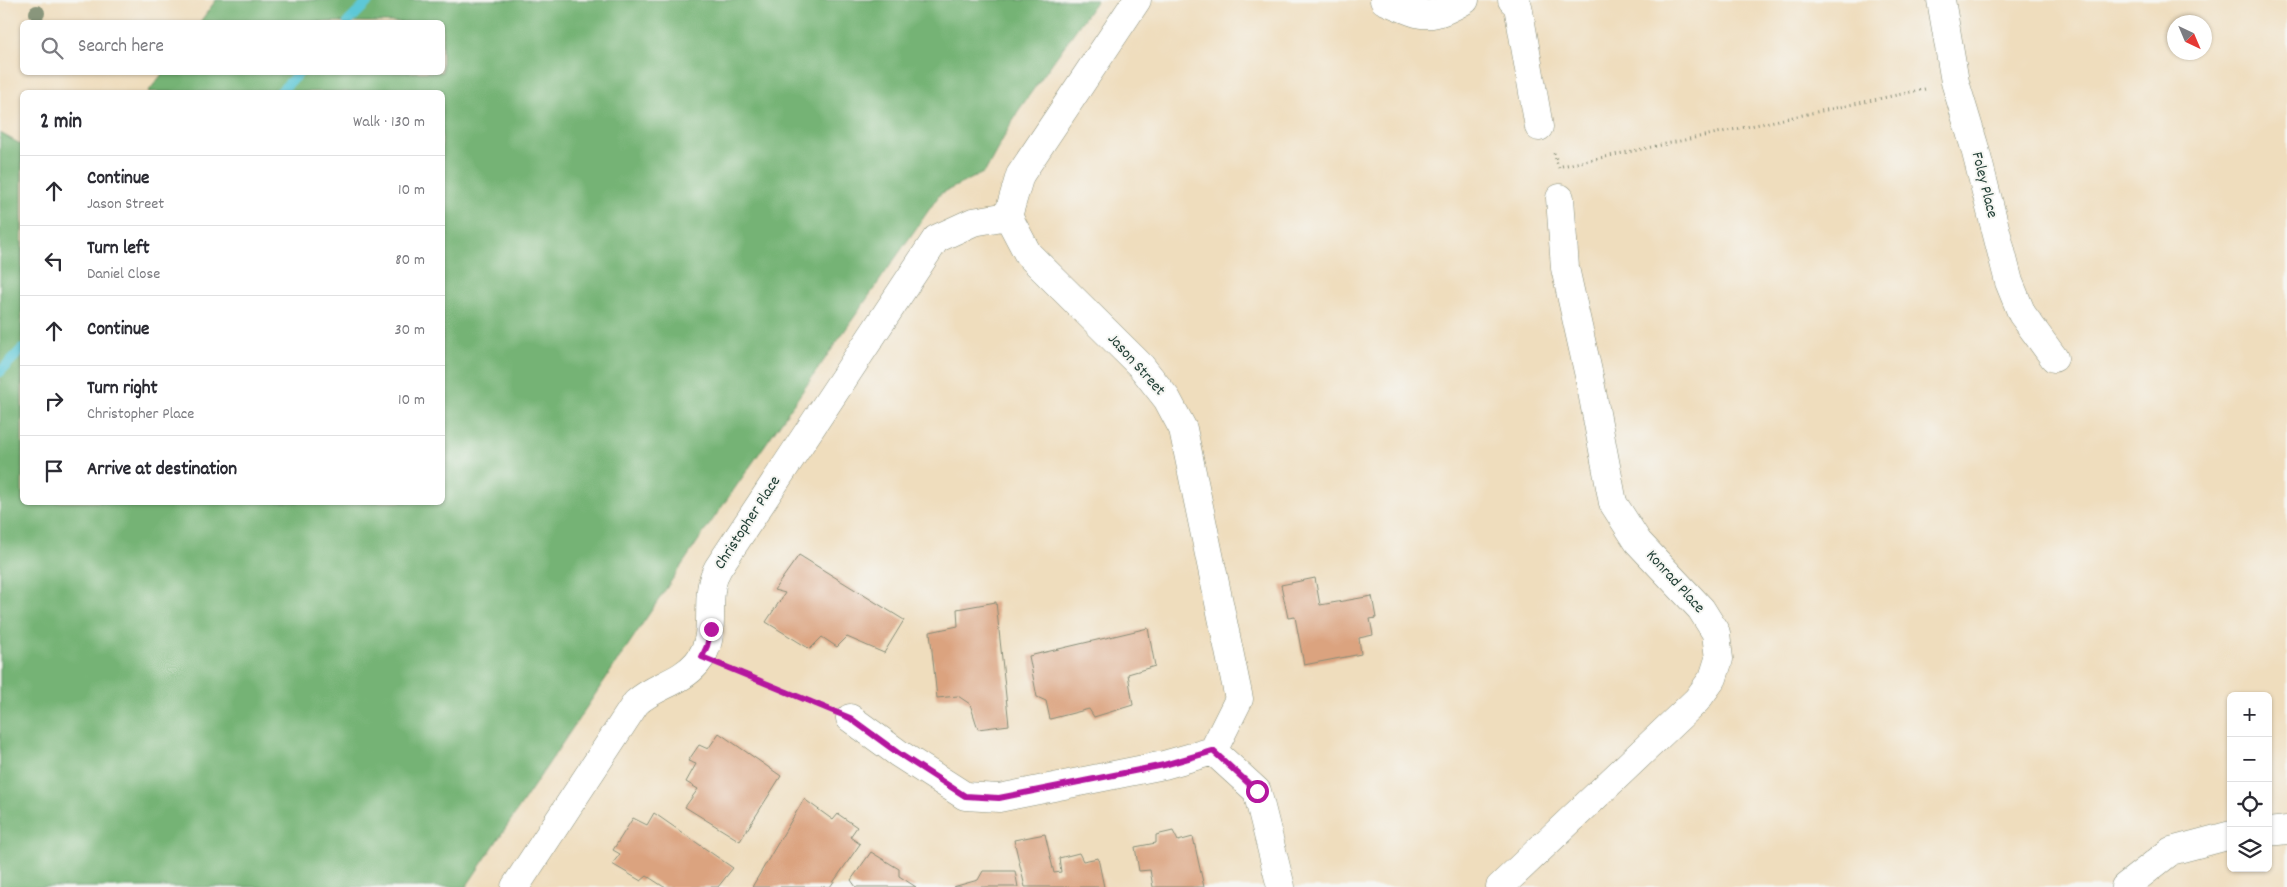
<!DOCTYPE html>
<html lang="en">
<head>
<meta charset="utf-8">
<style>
	body { margin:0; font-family:Dekko,sans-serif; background:#f2f2f3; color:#2b2b33 }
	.controls { position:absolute; right:15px; bottom:15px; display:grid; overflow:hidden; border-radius:8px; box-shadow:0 1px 4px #0004 }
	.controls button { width:45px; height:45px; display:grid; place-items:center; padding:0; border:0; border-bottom:1px solid #e1e1e2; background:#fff; color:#2b2b33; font:25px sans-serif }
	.compass { position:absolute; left:2167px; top:15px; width:45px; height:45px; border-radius:50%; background:#fff; box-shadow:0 1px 4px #0004; rotate:136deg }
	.stop { position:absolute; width:15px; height:15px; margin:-11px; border:4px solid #b5179e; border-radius:50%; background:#fff }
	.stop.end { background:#b5179e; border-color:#fff; box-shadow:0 1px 5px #0008 }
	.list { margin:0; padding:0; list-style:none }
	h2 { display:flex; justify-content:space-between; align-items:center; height:65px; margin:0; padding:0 20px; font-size:21px }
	h2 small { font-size:16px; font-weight:400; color:#7c7c81 }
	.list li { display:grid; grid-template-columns:32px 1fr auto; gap:15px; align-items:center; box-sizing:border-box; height:70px; padding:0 20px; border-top:1px solid #e1e1e2 }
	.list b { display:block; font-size:19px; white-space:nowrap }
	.list p { margin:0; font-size:16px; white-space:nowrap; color:#7c7c81 }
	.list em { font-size:16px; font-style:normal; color:#7c7c81 }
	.icon { flex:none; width:28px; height:28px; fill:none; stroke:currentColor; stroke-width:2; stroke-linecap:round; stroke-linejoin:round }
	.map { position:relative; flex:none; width:2287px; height:887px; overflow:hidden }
	.search { position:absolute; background:#fff; box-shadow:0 1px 4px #0004; left:20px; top:20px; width:425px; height:55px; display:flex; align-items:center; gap:12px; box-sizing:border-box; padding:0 18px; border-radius:8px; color:#7c7c81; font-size:19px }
	.panel { position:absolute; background:#fff; box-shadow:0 1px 4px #0004; left:20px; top:90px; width:425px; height:415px; border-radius:8px }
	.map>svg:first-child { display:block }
	.forest { fill:#75b374; stroke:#4a7854 }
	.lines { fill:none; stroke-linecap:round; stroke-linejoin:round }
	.stream { stroke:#5dc8d7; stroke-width:10 }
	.building { fill:#dba37f }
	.minor-casing { stroke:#878d78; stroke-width:29 }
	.path { stroke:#878d78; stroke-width:3; stroke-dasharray:1 4; stroke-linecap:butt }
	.minor { stroke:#fff; stroke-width:28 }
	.tree { fill:#89967b }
	.route { stroke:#b5179e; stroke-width:6 }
	.labels { text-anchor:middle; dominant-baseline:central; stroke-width:4; stroke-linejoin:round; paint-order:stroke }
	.street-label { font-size:16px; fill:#1f3d34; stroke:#f6f6f2 }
</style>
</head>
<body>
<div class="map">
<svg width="2287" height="887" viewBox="0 0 2287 887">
	<rect width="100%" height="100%" fill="#f6f6f2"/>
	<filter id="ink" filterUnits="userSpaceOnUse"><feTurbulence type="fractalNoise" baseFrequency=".02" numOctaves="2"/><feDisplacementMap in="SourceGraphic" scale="10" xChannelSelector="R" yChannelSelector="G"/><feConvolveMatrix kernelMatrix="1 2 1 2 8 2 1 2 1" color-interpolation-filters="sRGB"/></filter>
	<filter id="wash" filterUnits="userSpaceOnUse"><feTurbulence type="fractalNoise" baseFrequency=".0096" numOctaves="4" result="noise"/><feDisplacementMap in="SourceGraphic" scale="20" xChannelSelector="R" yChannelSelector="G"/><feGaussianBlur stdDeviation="1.12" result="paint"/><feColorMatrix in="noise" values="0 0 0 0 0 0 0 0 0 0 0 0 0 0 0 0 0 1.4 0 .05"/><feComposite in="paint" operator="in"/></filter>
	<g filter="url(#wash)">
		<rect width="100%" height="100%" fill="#efddbd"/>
		<path class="forest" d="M216,0h881l-79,111 -33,61 -45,22 -242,347 -232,346h-466v-754l22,12v357h420v-410h-294l15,-19 279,-1v-50h-242z"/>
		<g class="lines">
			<path class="stream" d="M348,22l22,-22
				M280,92l20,-20
				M0,372l22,-23"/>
		</g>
		<g id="blocks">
			<path class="building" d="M799,555l105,65 -20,33 -37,-16 -10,10 -15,-10 -12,12 -44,-27 19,-29 -11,-3z
				M1315,578l5,27 52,-9 4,22 -6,1 3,16 -14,3 2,16 -57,11 -9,-48 -7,1 -7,-33z
				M996,602l13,123 -31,4 -8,-25 -12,-8 -21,2 -7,-66 28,-6 -1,-17z
				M1148,628l7,38 -27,8 5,31 -39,12 -5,-8 -39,10 -4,-18 -9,-4 -8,-41z
				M719,733l62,43 -41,65 -55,-34 13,-18 -12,-7 10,-18 -8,-3 11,-16 9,4z
				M804,799l29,21 5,-6 19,13 -7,10 10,7 -30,43h-78z
				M654,813l79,55 -15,19h-54l-17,-11 -6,5 -29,-17 8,-10 -7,-4 20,-32 14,7z
				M1173,831l5,10 15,-4 11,50h-51l-3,-17 -11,1 -4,-24 21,-4v-8z
				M1045,834l9,39 7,-1 -2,-14 20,-5 4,8 15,-3 6,29h-79l-11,-47z
				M871,852l28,17v7l17,11h-60l-5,-7z
				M983,871h32l3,16h-65l25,-7z"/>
		</g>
	</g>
	<g filter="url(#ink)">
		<use href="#blocks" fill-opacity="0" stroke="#878d78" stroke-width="1"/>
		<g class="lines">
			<g class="minor-casing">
				<path id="minor" d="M1137,0l-117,175 -12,41 20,38 113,112 26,33 16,30 56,270 -26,52 44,40 24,96
					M1384,0c39,16 43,22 81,0
					M1512,0l6,6 21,121
					M1941,0l14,82 19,63 35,137 13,32 32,44
					M850,718l48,35 67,43 34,2 165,-33 49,-14
					M2268,832l19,-2
					M515,887l121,-184c18,-17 44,-20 61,-40 24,-28 4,-65 21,-95l218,-329 37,-17 35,-6
					M1500,887l197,-187 16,-22 6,-19 -3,-26 -15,-24 -63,-67 -25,-39 -24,-127 -24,-108 -5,-70
					M2125,887l46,-36 60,-16"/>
			</g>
			<path class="path" d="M1554,153l5,15
				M1562,166l363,-77
				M731,668l91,38"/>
			<use href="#minor" class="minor"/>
		</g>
		<circle class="tree" cx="37" cy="13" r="8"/>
	</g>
	<g class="lines" filter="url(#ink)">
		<path class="route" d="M711,629l-4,17 -5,11 148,61 48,35 67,43 34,2 165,-33 49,-14 44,40"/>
	</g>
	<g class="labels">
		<g class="street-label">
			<text transform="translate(1984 185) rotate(76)">Foley Place</text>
			<text transform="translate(1136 365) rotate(48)">Jason Street</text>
			<text transform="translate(748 523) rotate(-57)">Christopher Place</text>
			<text transform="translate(1675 582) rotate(48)">Konrad Place</text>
		</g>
	</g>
</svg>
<div class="controls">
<button>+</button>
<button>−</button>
<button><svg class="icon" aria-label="locate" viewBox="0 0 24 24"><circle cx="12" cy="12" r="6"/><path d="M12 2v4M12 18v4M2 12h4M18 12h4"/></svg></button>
<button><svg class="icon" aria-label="layers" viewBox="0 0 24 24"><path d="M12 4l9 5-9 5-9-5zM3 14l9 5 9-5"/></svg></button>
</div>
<svg class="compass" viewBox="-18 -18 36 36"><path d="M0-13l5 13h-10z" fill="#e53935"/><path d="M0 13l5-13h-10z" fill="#7c7c81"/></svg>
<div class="stop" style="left:1257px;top:791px"></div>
<div class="stop end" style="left:711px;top:629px"></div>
<div class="search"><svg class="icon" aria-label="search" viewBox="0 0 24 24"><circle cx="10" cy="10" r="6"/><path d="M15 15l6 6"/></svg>Search here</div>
<section class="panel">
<h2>2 min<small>Walk · 130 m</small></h2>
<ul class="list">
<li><svg class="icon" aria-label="ahead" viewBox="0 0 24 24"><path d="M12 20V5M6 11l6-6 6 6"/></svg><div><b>Continue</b><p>Jason Street</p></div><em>10 m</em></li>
<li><svg class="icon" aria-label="left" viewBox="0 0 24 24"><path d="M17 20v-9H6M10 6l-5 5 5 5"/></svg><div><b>Turn left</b><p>Daniel Close</p></div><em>80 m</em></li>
<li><svg class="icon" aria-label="ahead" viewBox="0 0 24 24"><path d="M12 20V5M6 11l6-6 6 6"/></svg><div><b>Continue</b></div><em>30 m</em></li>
<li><svg class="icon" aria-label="right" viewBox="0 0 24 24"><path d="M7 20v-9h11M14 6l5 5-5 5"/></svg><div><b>Turn right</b><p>Christopher Place</p></div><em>10 m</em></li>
<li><svg class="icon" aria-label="arrive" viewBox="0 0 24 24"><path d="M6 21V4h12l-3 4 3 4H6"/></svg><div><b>Arrive at destination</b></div></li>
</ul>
</section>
</div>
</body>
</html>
